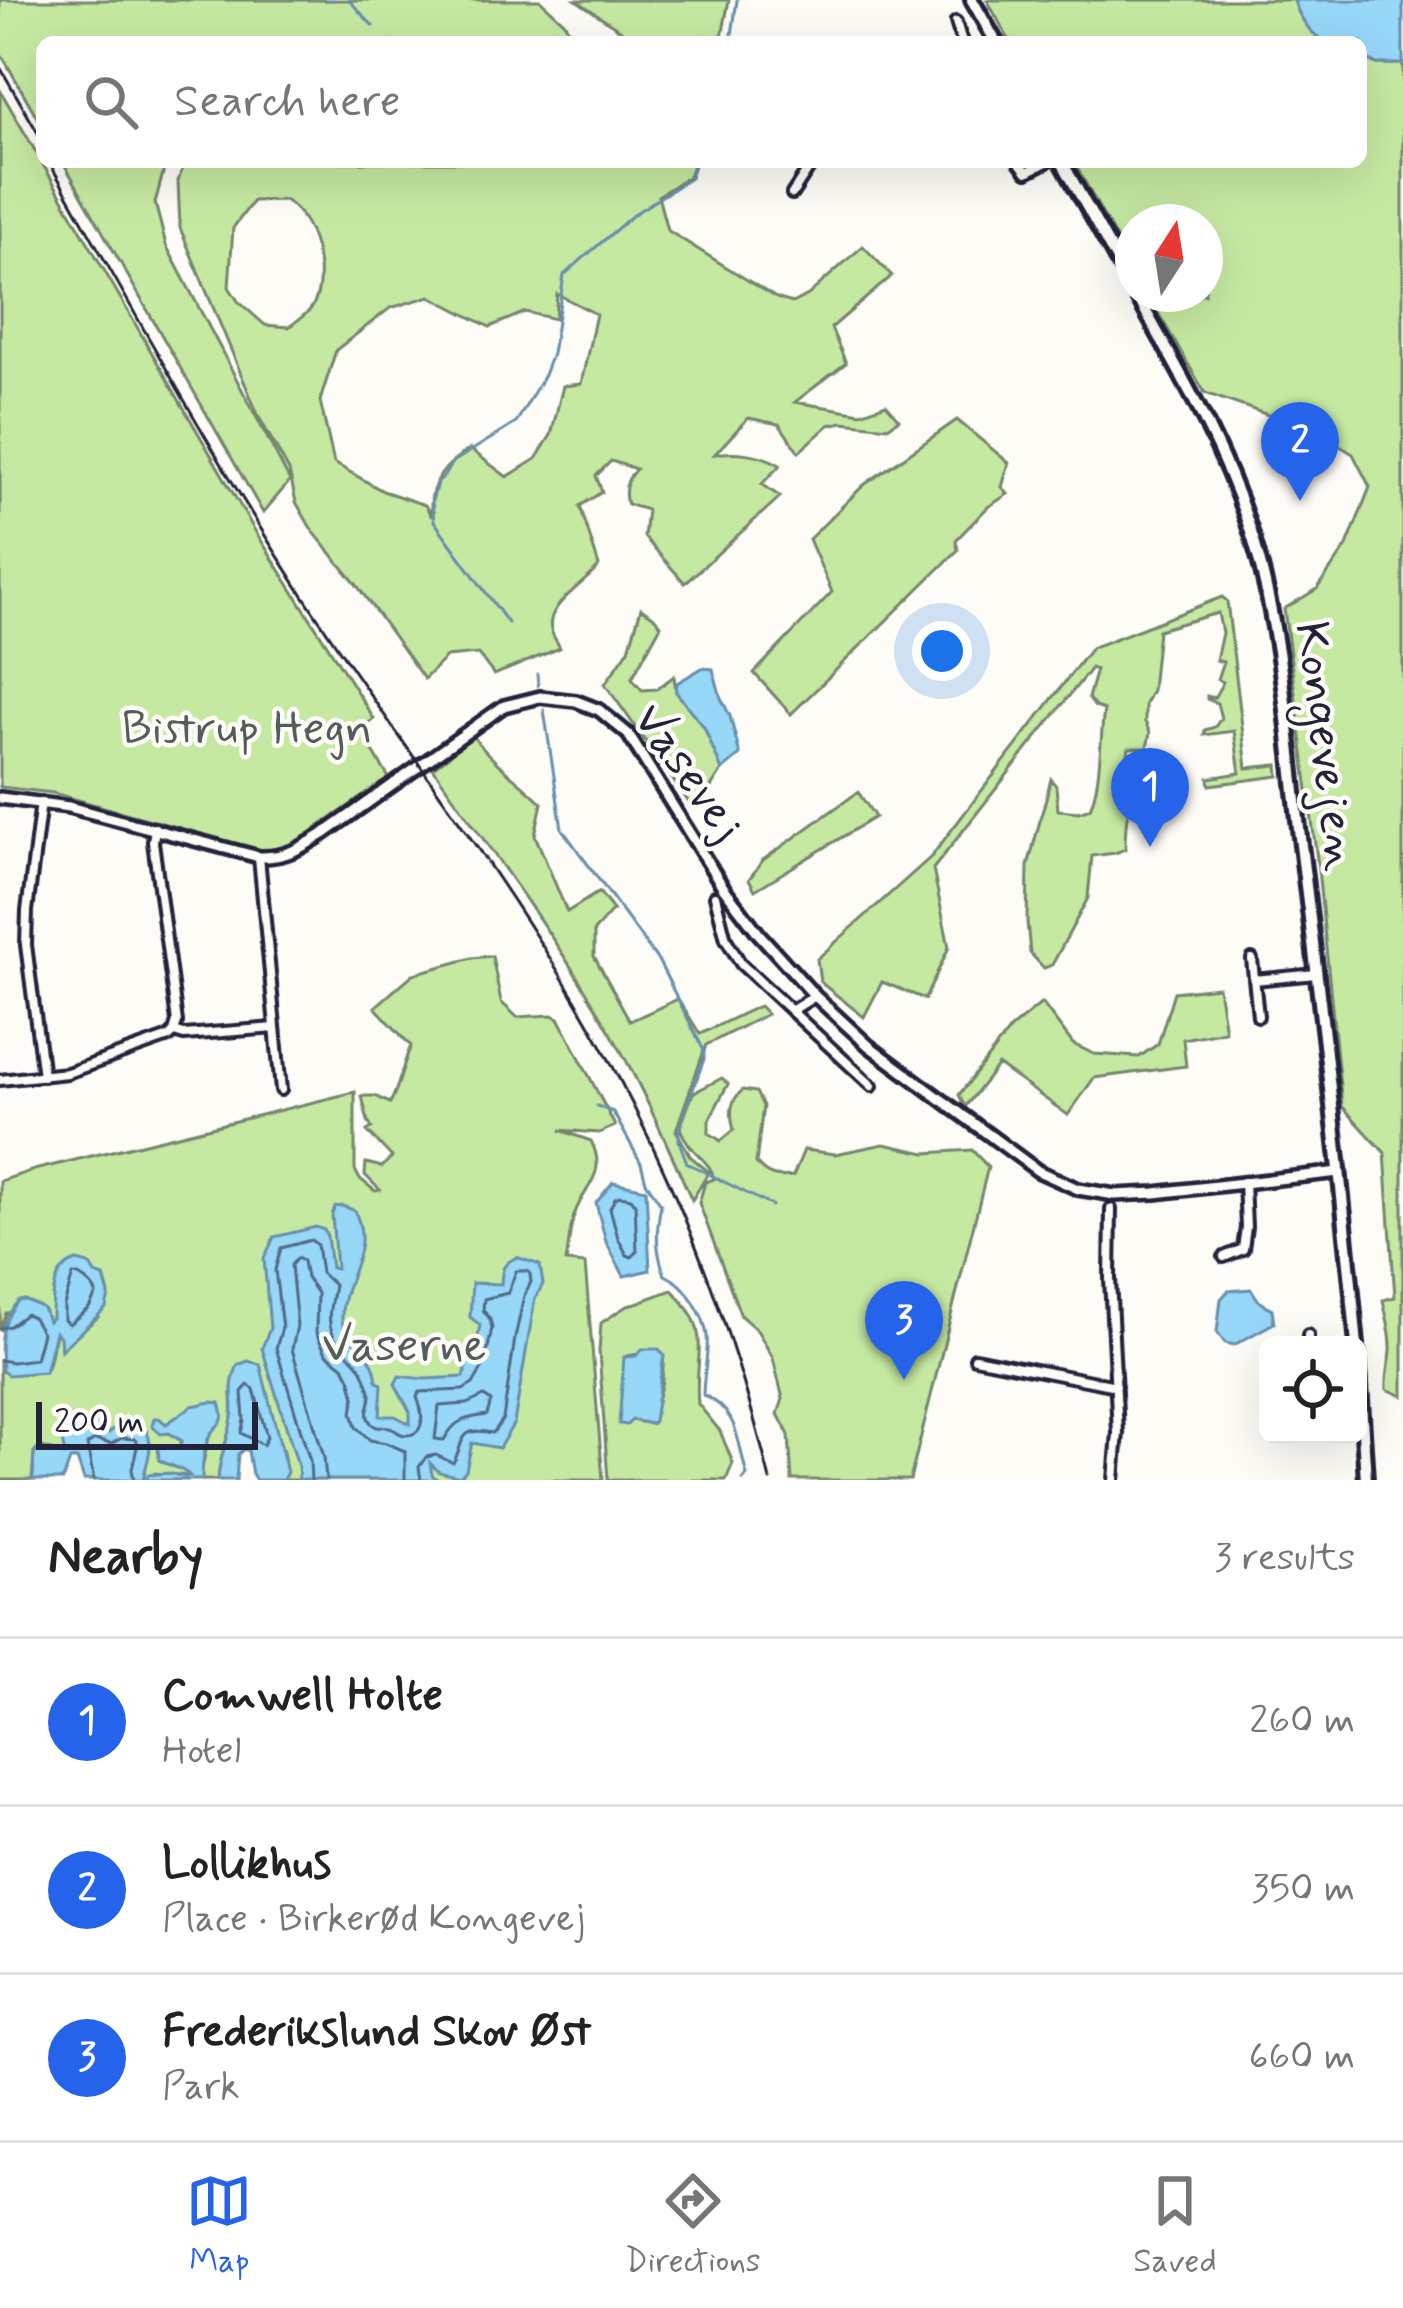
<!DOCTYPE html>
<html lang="en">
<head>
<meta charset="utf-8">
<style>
	body { margin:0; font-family:Mynerve,sans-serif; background:#f6f6f6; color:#222 }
	.controls { position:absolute; right:36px; bottom:36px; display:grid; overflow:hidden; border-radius:18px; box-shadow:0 12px 48px #0002 }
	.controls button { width:108px; height:108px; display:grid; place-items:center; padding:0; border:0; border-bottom:3px solid #e0e0e0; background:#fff; color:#222; font:60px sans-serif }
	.compass { position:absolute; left:1115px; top:204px; width:108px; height:108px; border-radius:50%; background:#fff; box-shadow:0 12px 48px #0002; rotate:12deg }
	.scale { position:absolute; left:36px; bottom:30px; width:222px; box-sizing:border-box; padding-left:12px; border:6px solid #22223b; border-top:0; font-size:33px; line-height:42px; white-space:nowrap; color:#22223b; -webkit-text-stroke:9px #fdfcf7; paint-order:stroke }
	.you { position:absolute; left:942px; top:651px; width:42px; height:42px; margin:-30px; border:9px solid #fff; border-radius:50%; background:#1a73e8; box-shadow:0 0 0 18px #1a73e833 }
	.badge { display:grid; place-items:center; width:78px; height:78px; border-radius:50%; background:#2563eb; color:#fff; font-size:39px; font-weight:700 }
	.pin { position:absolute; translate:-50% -99px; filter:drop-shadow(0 3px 6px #0008) }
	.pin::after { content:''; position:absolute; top:63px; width:42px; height:36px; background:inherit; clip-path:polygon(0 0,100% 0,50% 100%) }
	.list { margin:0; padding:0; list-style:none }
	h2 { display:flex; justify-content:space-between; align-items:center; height:156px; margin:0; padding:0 48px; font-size:51px }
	h2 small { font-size:39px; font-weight:400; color:#767676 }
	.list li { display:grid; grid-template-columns:78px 1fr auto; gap:36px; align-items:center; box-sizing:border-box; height:168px; padding:0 48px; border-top:3px solid #e0e0e0 }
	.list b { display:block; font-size:45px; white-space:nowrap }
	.list p { margin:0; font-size:39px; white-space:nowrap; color:#767676 }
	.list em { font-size:39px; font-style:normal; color:#767676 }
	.icon { flex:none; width:66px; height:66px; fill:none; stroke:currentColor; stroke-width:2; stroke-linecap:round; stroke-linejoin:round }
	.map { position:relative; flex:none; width:1403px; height:1480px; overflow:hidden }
	.search { position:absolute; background:#fff; box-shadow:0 12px 48px #0002; left:36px; right:36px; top:36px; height:132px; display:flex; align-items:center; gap:30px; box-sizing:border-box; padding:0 42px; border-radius:18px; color:#767676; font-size:45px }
	.sheet { height:660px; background:#fff }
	nav { display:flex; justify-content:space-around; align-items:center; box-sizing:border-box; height:168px; border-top:3px solid #e0e0e0; background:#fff; font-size:33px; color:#767676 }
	nav a { display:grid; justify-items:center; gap:6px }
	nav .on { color:#2563eb }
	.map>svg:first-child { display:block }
	.green { fill:#c6e9a2; stroke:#74866e; stroke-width:3; fill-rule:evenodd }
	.water { fill:#97d7f8; stroke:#688fac; stroke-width:3 }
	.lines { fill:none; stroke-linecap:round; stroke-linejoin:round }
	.shore { stroke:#516a87; stroke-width:3 }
	.stream { stroke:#688fac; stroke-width:3 }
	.minor-casing { stroke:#22223b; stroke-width:16 }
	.tertiary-casing { stroke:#22223b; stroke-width:18 }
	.secondary-casing { stroke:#22223b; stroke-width:20 }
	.minor { stroke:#fdfcf7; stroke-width:8 }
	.tertiary { stroke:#fdfcf7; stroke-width:9 }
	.secondary { stroke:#fdfcf7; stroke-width:10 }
	.tram { stroke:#22223b; stroke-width:3 }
	.labels { text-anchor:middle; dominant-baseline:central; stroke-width:9; stroke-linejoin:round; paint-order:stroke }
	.park-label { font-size:48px; fill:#535e5a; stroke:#fdfcf7 }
	.street-label { font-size:48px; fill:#22223b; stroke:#fdfcf7 }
</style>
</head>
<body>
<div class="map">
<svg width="1403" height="1480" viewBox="0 0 1403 1480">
	<rect width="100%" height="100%" fill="#fdfcf7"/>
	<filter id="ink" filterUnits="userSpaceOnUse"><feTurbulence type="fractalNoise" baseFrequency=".00833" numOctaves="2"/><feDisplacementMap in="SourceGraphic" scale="24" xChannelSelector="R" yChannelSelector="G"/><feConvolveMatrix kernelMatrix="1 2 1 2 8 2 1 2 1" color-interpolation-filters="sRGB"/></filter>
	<g filter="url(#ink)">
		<path class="green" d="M0,0h540l25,23 9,19h-532v84l-42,-74z
			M576,0h153l-8,42h-83z
			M987,0h307c5,20 17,30 33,42h-317z
			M1361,58l16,6h26v1332l-16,-7c-1,-16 3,-25 4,-39 1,-17 -5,-34 -8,-50l12,-3 -10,-144 -43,-47 -25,-247 -33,-250 33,-20 30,-43 23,-59 -17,-33 -33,-21 -115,-40 -58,-99h58v-72h-72v48l-59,-108h287z
			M0,90l252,436 122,193 -14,11 29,48 -95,66 -27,8 -214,-59 -53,-6z
			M63,162h103l-11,41 11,42 124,236 -27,32z
			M185,162h509l-5,14 -31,20 9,34 109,68 16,5 16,-8 55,-49 29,30 -61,52 15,35 -51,39 66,11 25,-9 13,15 -11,8 -45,-5 -14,3 -30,27 -20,-28 -31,-6 -33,36c20,-4 47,0 65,11l-18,19 18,13 -95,86 -41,-46 3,-27 -20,-6c-4,-14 0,-26 9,-35l-25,-8 -15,15 6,16 -22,14 19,60c-11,16 -54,39 -48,63 1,7 6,12 9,19l-66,27 -16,-21 -32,3 -22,22 -68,-95 -44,-54 -16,-28 -7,-31 -30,-54 -79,-189 -2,-47zM284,200c29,14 46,79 28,107 -4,7 -16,14 -23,20l-24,-2 -27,-24 -9,-14 4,-59 20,-27zM557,294l39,20 -15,70 -18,2 -12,49 -15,24 -29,18 -37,-28c-25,15 -44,36 -38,68l-7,-12 -42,-14 -49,-28 -14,-62 16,-51 54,-42 40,-12 60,31 35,-15 30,7z
			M957,420l52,43 -7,24 6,7 -20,13 -32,33 2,10 -167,164 -37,-41 78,-81 -23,-53 55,-54z
			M1222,597l5,4 20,167 31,-3 1,11 -69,9 -1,-7 31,-5 -6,-42 -30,4 1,-5 10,-3 6,-9 -4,-15 -10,-4v-3l7,2 9,-16 -6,-3 6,-17 -7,-2 6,-27 -4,-20 -60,17 -6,60 -7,14v18l5,11 -3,15h-18l-2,13 18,32c-22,13 -19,32 -20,56l-10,4 -23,3 -4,42 -36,67 -8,3 -14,-15 -3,-31 1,-56 23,-87 5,7 2,24 21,2 11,-4c11,-24 10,-70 14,-98l-9,-3 -7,-9 8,-28 -5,-2 -158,201 16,78 -24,52 -43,-17 -18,35 -44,-35 -3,-23 114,-102 160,-209z
			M641,608l12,8 8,9 -29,53 10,12 15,-1 17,-13 2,16 28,35 18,43 -12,19 -20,15 -85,-120 24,-35z
			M473,736c19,27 46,44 69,67l-7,32 32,77 32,-20 14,18 -19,21v25l36,65 48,-22 22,35 59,-28 8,8 -61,31 -30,85 14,26 19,16 -17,28c-25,-55 -49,-112 -80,-165 -53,-94 -118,-180 -179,-267z
			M858,792l17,25 -120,73 -6,-11 14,-19z
			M492,956l9,46 16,15 35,-2 7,3 56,108 -16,7 -39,-3 31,11c17,34 -6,44 -16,72 -6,15 -6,33 -9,49l19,2 18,216h-320c12,-30 -29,-88 -44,-115 -13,26 -3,36 -8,58 -4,19 -12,36 -13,57h-16l-2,-3 10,-44 -44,-1 16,9 -4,7 -15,-2 -4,14c11,7 22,7 32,16l-36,-3 -12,7 1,-16 -35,-31 -20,-7 -23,29 -24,-8 -8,5 -2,28h-32v-122l2,13h43l3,-6 8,-35 4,7 1,12 37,-32 11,-23 -5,-17 -9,-2 -5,-6 -32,8 -6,41 -5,4 -2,-10 -39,1 -6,18v-150l34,-11 321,-78v78l4,8 16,13 5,-1 -15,-15 1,-12 16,4 10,-10 -25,-26 5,-3 -4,-6 -6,-26h13l15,7c10,-17 12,-38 21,-57l-36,-39 38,-33 59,-16z
			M1218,987l7,44 -42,8 3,27 -92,12 -26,37 -70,-50 -33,42 -6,-12 52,-67 31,-25 31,41 21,10 45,3 19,-13 16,-52z
			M722,1078l6,6 -19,36v13l12,8 13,-11c-4,-16 -5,-29 9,-40l13,2 7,14 -7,57c11,14 21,15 37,13l11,-26 31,4 49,-10 42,9 46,-3 16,17 -78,313h-118l-3,-45 -11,-21 5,-15 -10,-41 -16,-28 -16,-14 -42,-113 6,-21 9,-3c-3,-19 -25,-26 -34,-51l13,-35z
			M672,1290c43,42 21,64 26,114l22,27 13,32 -7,17h-118l-9,-129 2,-28 24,-16zM638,1354l26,1 -2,26 -11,43 -20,-4 -4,-64z"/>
		<path class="water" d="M1294,0h109v64h-26l-16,-6v-16c-9,0 -25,3 -34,0 -16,-5 -29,-27 -33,-42z
			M702,668l11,1 8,29 9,18 10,39 -18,15 -18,-43 -28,-35 1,-9z
			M613,1182l33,7 4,81 -26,6 -18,-34 -10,-39z
			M342,1206l12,4c22,41 -14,69 -12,109 1,26 33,27 35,63l5,2 -2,32h15l15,8v-12l-15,-28 4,-8 26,3 39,-2 3,-13 7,-4 6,-35 -10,-8 2,-34 29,1c1,-15 1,-20 16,-27l23,8 3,19 -8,15 -21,124 -15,25 -27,-5 -6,27 -6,7 -21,-5 -9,-9 2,12 6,5h-139l-1,-15 -36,-117 8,-20 -6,-69 10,-22 42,-10 8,3 3,6 4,32 5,1 -4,-55 3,-7z
			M77,1261l12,3 6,10 9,3 5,18 -3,13 -45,42 -1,-13 -5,-5 -10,40 -37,3 -6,-4c-2,-28 -2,-49 16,-70l7,-1 18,8 5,13 4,-3c0,-21 1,-51 25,-57z
			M1251,1289l8,12 13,8 2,14 -40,22 -9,-2 -8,-11 4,-33 7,-8z
			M642,1349h17l5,6 -10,66 -3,3 -19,-4 -5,5 -8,-1 5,-67 12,-1z
			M248,1361l12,3 27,108 -4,8h-27l-4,-6 -4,-23 -4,-2 -6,5 -2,26h-18c1,-21 9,-38 13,-57 6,-22 -5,-32 7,-58z
			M211,1402l9,1c8,25 -5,18 -12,36 -5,13 -6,28 -6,41h-56l2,-5 20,-2 17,4 5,-1c-9,-9 -20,-10 -31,-16l-1,-13 20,1 4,-7 -13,-8 -8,1 -9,-8 2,-8h5l7,6 26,-18z
			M98,1412l5,6 1,12 5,3c10,-11 23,-7 37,-3 9,17 0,33 -3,50h-59l-7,-21 -7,1 -7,20h-31c4,-11 -2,-22 6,-32l27,7 -3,-15 8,-7 18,-3 6,-16z"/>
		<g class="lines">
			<path class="shore" d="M620,1196l11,2 4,5 2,49 -5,5 -5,-2 -9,-17 -8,-30 5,-10z
				M73,1275c7,-1 22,12 23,19l-7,14 -20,16 -5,-4v-15z
				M0,1328l10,-2 16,-12 7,4 9,15 -7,26 -23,3 -12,-2
				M248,1385l6,4 13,48 -4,8 -22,-12 3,-13 -2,-28z
				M484,1396l7,5 -4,14c-21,3 -32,4 -43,25l-9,-1 4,-33 28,-2z
				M94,1480l-7,-35 8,-5 16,4 11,-6 12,1 4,4 -6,26 2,11
				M311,1480l-1,-19 -34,-113 6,-20 -7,-58 6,-22 30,-8 6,5 4,28 13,12c-2,15 -8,32 -2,47 6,19 27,25 33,45 2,6 5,12 6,18 0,10 -8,18 0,28 8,8 8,2 18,4 7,2 9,8 17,8 22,0 16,-26 11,-38l3,-5 43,-2 10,-6 12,-21 7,-35 -2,-9 -7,-9 1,-11 24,-6 8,-22h11l3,3 1,8 -7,14 -9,42 -12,81 -10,14c-36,-7 -27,7 -40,30l-17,-8 -10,2 -7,10 2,13
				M326,1480l-2,-23 -32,-108 5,-23 -6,-61 6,-7 6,3 3,17 11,15 -1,40 10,20 18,14 6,11 5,19 -3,16 4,14 14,13 16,3 19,8v29"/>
			<path class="stream" d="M327,0h6
				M349,0l24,26
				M731,42l6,-42
				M508,623l-74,-102 -2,-20 5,-18 5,-4 11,-17 63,-39 28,-48 8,-21 12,-79 70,-61 56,-36 5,-16
				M537,674l1,12
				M544,710l18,119 97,133 45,89v8l-25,69v13l8,22 85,43
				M597,1106l16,6 28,51 5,19 15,22c-5,27 -6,45 4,71 14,7 19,12 28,26 24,36 11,54 10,94 36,15 34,46 44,80l-4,5"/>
			<g class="minor-casing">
				<path id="minor" d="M956,22l6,20
					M1019,162l8,10 20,-10
					M792,194l21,-32
					M41,802l-14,109 -1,34 17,131
					M155,828l-2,14 24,180 -3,10
					M259,857l22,233
					M715,896l11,43 15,25 131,122
					M1252,959l6,57
					M1254,980l62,-6
					M791,1011l24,-15
					M0,1080l67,-7 102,-36 5,-5 10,3 91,-7
					M1111,1209l-1,70 8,154 -4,47
					M1224,1257l19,-8 3,-22 -2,-45
					M1308,1335v10
					M975,1358l141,28"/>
			</g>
			<g class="tertiary-casing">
				<path id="tertiary" d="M0,798l69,9 190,50c27,1 44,-10 66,-24l179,-127 36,-9 36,4 23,9 29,24 95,153 36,47 56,62 54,50 169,125 40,18 37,6 40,-2 184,-21"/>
			</g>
			<g class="secondary-casing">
				<path id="secondary" d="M972,0l24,42
					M1062,162l71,127
					M1136,294c43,77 88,153 115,238 31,98 37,203 49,305 21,169 41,339 57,508
					M1358,1353l8,127"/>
			</g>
			<use href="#minor" class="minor"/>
			<use href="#tertiary" class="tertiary"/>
			<use href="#secondary" class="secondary"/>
			<path class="tram" d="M0,67l42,73
				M49,162c86,150 168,303 263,447 86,131 184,256 264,392 88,149 153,311 194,479"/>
		</g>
	</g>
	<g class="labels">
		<g class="park-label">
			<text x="247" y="729">Bistrup Hegn</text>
			<text x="404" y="1346">Vaserne</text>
		</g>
		<g class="street-label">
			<text transform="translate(1325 746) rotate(83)">Kongevejen</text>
			<text transform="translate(688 773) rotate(55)">Vasevej</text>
		</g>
	</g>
</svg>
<div class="controls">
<button><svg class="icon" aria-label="locate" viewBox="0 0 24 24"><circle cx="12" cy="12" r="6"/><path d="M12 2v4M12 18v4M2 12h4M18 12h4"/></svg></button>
</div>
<svg class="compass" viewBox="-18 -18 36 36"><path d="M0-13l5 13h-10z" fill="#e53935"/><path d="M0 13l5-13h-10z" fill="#767676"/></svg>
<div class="scale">200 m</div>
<div class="you"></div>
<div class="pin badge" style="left:1150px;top:847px">1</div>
<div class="pin badge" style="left:1300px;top:501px">2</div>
<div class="pin badge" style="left:904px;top:1380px">3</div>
<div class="search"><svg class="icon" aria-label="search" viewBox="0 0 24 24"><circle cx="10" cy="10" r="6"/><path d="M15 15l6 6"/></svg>Search here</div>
</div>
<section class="sheet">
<h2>Nearby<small>3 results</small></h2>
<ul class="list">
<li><span class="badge">1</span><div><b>Comwell Holte</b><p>Hotel</p></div><em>260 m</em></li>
<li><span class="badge">2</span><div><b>Lollikhus</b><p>Place · Birkerød Kongevej</p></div><em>350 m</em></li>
<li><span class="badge">3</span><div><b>Frederikslund Skov Øst</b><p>Park</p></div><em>660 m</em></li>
</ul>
</section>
<nav>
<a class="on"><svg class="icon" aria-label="map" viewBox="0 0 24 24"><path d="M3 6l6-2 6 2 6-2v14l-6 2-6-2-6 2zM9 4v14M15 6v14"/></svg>Map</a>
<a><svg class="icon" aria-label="directions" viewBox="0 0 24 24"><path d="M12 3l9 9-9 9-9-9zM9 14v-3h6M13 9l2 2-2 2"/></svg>Directions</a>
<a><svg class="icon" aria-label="saved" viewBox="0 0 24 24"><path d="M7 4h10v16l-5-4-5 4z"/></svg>Saved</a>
</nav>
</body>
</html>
